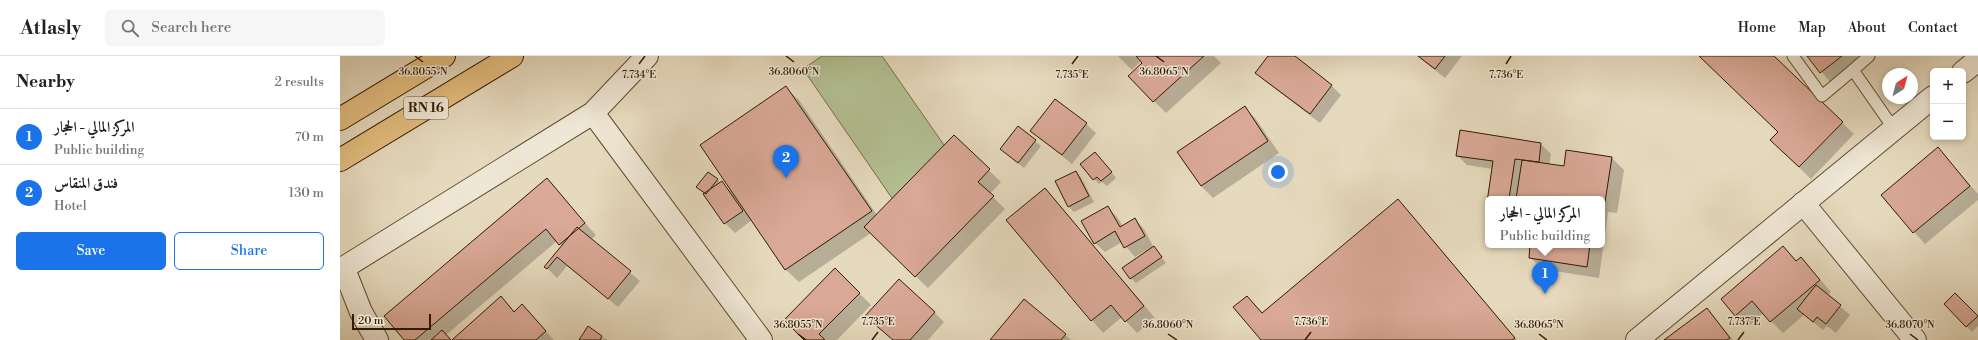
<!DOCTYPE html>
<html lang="en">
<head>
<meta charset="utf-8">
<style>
	body { margin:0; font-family:"Libre Bodoni",Amiri,serif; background:#f6f6f6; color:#202124 }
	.controls { position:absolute; right:12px; top:12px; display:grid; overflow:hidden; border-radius:6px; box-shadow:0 2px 6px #0003 }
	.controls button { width:36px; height:36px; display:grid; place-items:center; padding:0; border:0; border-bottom:1px solid #e0e0e0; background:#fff; color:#202124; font:20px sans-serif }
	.compass { position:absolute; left:1542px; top:12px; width:36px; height:36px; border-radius:50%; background:#fff; box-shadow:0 2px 6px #0003; rotate:36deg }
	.scale { position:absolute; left:12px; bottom:10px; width:79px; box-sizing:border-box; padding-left:4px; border:2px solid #311b01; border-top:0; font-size:11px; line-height:14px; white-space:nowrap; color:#311b01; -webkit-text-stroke:3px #efe7d5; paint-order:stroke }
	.you { position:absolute; left:938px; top:116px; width:14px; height:14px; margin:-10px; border:3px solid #fff; border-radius:50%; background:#1a73e8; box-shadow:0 0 0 6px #1a73e833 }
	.badge { display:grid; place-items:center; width:26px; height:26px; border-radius:50%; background:#1a73e8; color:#fff; font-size:13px; font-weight:700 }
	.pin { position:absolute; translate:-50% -33px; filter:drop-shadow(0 1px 2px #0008) }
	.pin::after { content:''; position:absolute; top:21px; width:14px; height:12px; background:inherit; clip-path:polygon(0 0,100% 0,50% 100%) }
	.popup { position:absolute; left:1145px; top:140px; width:120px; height:52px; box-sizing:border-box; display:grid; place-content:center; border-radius:6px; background:#fff; filter:drop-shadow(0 1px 3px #0005); font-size:13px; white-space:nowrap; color:#757577 }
	.popup b { font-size:15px; color:#202124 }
	.popup::after { content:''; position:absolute; left:50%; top:100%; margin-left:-8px; border:8px solid transparent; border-top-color:#fff }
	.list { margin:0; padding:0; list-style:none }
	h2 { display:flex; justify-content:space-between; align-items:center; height:52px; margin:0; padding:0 16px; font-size:17px }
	h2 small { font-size:13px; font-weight:400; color:#757577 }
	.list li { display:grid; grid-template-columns:26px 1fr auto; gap:12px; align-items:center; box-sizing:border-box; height:56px; padding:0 16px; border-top:1px solid #e0e0e0 }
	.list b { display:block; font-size:15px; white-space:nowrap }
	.list p { margin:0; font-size:13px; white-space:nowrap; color:#757577 }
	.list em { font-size:13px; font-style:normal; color:#757577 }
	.actions { display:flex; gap:8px; padding:12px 16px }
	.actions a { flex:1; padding:9px 0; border:1px solid #1a73e8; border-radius:6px; text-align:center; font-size:14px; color:#1a73e8 }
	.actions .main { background:#1a73e8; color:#fff }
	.icon { flex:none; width:22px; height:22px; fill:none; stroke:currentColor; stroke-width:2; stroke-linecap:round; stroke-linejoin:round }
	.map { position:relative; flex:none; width:1638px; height:284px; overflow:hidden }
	header { display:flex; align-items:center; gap:24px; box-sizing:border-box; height:56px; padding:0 20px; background:#fff; border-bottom:1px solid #e0e0e0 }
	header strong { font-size:19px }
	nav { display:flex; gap:22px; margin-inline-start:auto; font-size:14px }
	.search { width:280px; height:36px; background:#f6f6f6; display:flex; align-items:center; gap:10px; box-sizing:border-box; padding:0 14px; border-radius:6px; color:#757577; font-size:15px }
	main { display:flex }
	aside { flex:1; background:#fff }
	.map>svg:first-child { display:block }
	.green { fill:#b3c093; stroke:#726e4a }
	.shadow { fill:#0003 }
	.building { fill:#d9a896; stroke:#311b01 }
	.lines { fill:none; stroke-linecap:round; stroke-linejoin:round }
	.lane-casing { stroke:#5e4b30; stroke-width:13 }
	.street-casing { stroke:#5e4b30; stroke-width:24 }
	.highway-casing { stroke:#311b01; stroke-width:24 }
	.lane { stroke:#efe7d5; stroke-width:11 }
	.street { stroke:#efe7d5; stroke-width:22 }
	.highway { stroke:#e3bd7f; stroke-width:22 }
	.ticks { fill:none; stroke:#311b01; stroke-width:1.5 }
	.labels { text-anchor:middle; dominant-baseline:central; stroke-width:3; stroke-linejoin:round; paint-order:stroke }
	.shield { fill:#efe7d5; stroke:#6a5841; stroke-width:1 }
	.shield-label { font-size:13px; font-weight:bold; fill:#311b01 }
	.ticks-label { font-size:10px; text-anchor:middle; fill:#311b01; stroke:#efe7d5; stroke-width:3; stroke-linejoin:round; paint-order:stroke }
</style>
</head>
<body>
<header>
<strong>Atlasly</strong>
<div class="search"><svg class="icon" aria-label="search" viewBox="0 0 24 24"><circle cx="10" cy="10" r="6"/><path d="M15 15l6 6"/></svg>Search here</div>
<nav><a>Home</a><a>Map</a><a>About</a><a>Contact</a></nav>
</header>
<main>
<aside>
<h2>Nearby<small>2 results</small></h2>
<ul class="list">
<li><span class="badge">1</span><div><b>المركز المالي - الحجار</b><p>Public building</p></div><em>70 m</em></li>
<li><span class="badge">2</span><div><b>فندق المنقاس</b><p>Hotel</p></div><em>130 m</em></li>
</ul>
<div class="actions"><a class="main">Save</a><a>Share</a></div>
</aside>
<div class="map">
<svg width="1638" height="284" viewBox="0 0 1638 284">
	<rect width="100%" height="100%" fill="#e6dabe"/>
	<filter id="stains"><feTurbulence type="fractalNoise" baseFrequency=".005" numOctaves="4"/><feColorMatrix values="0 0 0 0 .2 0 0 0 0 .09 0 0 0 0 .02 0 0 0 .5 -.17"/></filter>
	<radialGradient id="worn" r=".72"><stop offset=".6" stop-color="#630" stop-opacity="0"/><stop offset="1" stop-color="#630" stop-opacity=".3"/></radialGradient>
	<path class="green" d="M482,0h60l85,122 -60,42 -104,-151z"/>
	<path class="shadow" d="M778,0h96l7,7 -55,50 -37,-37 14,-13 -2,-2 -9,9z
		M929,0h24l38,29 10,10 -21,28 -54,-41 -10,-9z
		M1077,0h45l-17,22z
		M1361,0h72l81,78 -43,45 -28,-27 -4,-20z
		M1468,0h61l-37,28z
		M446,32l13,12 78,115 77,-79 47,46 -11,12 15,15 -77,79 -57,-55 -72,49 -13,-12 -34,-50 -17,13 -10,-10 -20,-29 -7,-7 19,-7 17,14z
		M904,51l12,12 23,34 -66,45 -12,-12z
		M746,68l10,9 -24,31 -41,-33z
		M678,72l23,18 -17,22 -23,-19z
		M1201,88l10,10 -2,11 16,3 2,-17 45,7 12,12 -7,43 -9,-1 -9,66 -57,-9 -12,-12 2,-12h70v-46h-114l5,-30 -26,-4 -10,-10z
		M1598,93l40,45v6l-53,44 -11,-12z
		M760,103l16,19 -9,8 -5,-4 -3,2 -5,-5z
		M736,116l5,5 13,25 -20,10 -5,-5 -13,-25z
		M207,124l49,55 -5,5 49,41 -22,26 -51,-41 -10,12 -11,-11 16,-21 -5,-5 -111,94 5,5h-46z
		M705,133l110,129 -18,15 -15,-16 -19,16 -95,-112z
		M1058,145l13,13 106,126h-255l-15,-43 16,16z
		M767,151l10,10 6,9 12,-7 9,10 9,17 13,17 -30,20 -5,-5 15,-26 -1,-1 -10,6 -13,-15 -17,10 -10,-9z
		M1443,191l14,14 4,-3 11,12 19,22 -4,3 23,20 -14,18 -9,-7 -4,4 -19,-15 -21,18 -20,-20 -15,14 -12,-12z
		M495,213l36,36 -34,35h-32z
		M1615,238l23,23v9l-6,6 -26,-28z
		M161,242l14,14 7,-7 32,35h-101z
		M1367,253l26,31h-67z
		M594,256l10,10 -16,18h-35l-17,-15z
		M249,272l15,11 1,-1 3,2h-28z
		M725,279l6,5h-80z"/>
	<path class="building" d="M796,0h68l-51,46 -25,-26 14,-13z
		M928,0h27l37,29 -22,29 -55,-41z
		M1078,0h27l-10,13z
		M1359,0h75l69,66 -44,45 -29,-27 8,-8z
		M1467,0h35l-22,17z
		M446,30l86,125 -87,59 -85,-125z
		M715,43l32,24 -25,32 -32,-24z
		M905,50l23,35 -67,45 -24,-34z
		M678,70l18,14 -18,23 -18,-14z
		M1120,74l81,13 -2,19 -24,-3 -6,40h-21v11l-2,-1 7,-48 -37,-5z
		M614,79l36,34 -12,13 16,14 -79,81 -51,-50z
		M1598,91l32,39 -57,47 -32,-38z
		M1226,94l46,7 -7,45h-3v-3h-86l6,-39 42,6z
		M755,96l17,20 -11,9 -4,-4 -4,3 -13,-16z
		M736,115l13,25 -21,11 -13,-26z
		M368,116l10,7 -12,15 -10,-7z
		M207,122l38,45 -26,22 -13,-16 -131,111h-11l-20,-24z
		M382,125l21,30 -19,13 -21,-30z
		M705,132l99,118 -19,16 -14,-17 -20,16 -85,-101z
		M1058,143l117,139 -3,2h-251l-28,-33 14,-11 15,17z
		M768,150l12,21 15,-9 10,18 -21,12 -9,-17 -21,13 -13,-23z
		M237,171l54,44 -23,28 -51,-42 -10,12 -3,-2z
		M1190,189h60l-3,22 -58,-9z
		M814,190l8,11 -32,22 -8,-11z
		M1443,190l13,15 5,-4 19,23 -50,42 -18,-21 -17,15 -14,-17z
		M495,212l25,25 -41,41 6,6h-21l-20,-20z
		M559,223l36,33 -25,28h-17l-28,-24z
		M1476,229l25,20 -15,19 -9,-7 -4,5 -16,-13z
		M1615,237l23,23 -12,11 -22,-23z
		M161,240l13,16 8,-8 24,27 -10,9h-84z
		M684,243l42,35 -5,6h-71z
		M1367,252l23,30 -3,2h-63z
		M248,270l14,10 -2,4h-21z
		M102,274l9,10h-20z"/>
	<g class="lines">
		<g class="lane-casing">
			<path id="lane" d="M1453,0l29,40 31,-26
				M1529,0l-16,14 41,59"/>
		</g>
		<g class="street-casing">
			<path id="street" d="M1623,16l15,-12
				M253,57l168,227
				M1463,147l112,137
				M4,213l17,43 16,28
				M0,214l253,-157 54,-57
				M1297,284l296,-243"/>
		</g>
		<g class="highway-casing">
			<path id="highway" d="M0,63l104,-63
				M0,104l172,-104"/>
		</g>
		<use href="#lane" class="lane"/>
		<use href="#street" class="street"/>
		<use href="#highway" class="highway"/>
	</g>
	<path class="ticks" d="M75,0l8,6M446,0l8,6M816,0l8,6M299,8l6,-8M732,8l6,-8M1166,8l5,-8M458,278l8,6M828,278l9,6M1199,278l8,6M1570,278l8,6M532,284l6,-8M965,284l6,-8M1398,284l6,-8"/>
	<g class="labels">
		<rect class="shield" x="64" y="41" width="44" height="22" rx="3"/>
		<g class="shield-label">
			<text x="86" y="52">RN 16</text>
		</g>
	</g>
	<g class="ticks-label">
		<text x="83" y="19">36.8055°N</text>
		<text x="454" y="19">36.8060°N</text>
		<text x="824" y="19">36.8065°N</text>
		<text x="299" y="22">7.734°E</text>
		<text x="732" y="22">7.735°E</text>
		<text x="1166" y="22">7.736°E</text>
		<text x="538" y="269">7.735°E</text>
		<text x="971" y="269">7.736°E</text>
		<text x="1404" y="269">7.737°E</text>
		<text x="458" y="272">36.8055°N</text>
		<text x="828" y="272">36.8060°N</text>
		<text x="1199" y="272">36.8065°N</text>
		<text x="1570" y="272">36.8070°N</text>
	</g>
	<rect width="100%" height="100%" filter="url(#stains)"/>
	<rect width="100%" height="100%" fill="url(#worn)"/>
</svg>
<div class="controls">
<button>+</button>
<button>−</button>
</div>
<svg class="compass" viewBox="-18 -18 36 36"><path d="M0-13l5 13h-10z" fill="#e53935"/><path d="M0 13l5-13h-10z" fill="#757577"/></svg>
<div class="scale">20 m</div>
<div class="you"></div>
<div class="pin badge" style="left:1205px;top:238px">1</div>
<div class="popup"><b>المركز المالي - الحجار</b>Public building</div>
<div class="pin badge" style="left:446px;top:122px">2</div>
</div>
</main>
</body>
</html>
